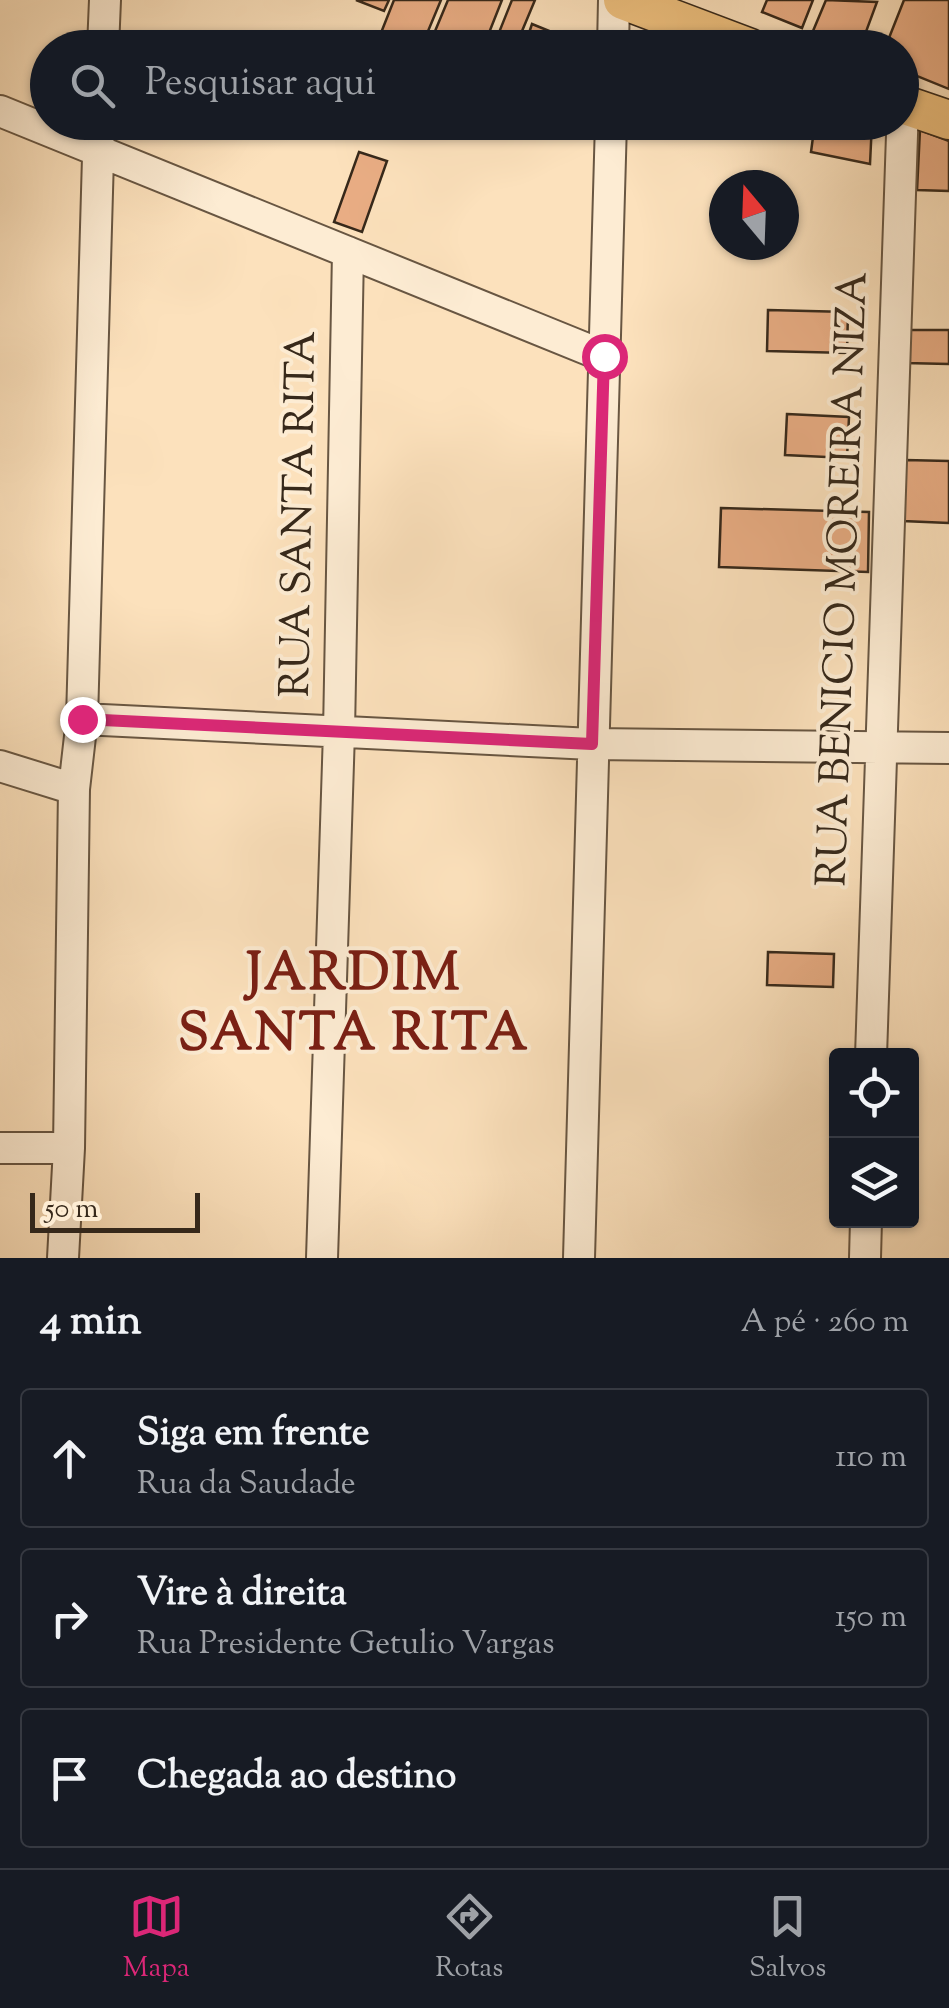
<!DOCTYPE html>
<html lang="pt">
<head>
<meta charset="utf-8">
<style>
	body { margin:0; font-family:"Sorts Mill Goudy",serif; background:#242831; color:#f1f3f6 }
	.controls { position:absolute; right:30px; bottom:30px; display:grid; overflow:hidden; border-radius:10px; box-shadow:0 2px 8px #0004 }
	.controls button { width:90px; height:90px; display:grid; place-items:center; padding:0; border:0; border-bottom:2px solid #363941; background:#171b24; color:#f1f3f6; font:50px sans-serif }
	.compass { position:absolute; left:709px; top:170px; width:90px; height:90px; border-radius:50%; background:#171b24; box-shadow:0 2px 8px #0004; rotate:341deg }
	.scale { position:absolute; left:30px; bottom:25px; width:170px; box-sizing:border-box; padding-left:10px; border:5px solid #36281a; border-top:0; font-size:28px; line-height:35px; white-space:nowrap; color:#36281a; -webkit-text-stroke:8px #fdecd3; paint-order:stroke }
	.stop { position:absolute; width:30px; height:30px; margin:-22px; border:8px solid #db2777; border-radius:50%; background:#fff }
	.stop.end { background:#db2777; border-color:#fff; box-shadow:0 2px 10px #0008 }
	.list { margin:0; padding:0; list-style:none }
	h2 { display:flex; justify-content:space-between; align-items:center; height:130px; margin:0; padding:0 40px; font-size:42px }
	h2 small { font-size:32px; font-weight:400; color:#9ea1a6 }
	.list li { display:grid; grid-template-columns:65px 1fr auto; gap:30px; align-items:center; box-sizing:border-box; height:140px; margin:0 20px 20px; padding:0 20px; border:2px solid #363941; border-radius:10px }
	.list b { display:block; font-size:38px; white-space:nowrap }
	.list p { margin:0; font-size:32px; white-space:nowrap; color:#9ea1a6 }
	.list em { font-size:32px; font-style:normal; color:#9ea1a6 }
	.icon { flex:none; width:55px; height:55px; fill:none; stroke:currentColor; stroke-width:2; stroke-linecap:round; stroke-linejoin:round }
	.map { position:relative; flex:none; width:949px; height:1258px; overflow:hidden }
	.search { position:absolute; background:#171b24; box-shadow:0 2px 8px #0004; left:30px; right:30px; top:30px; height:110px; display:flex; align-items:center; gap:25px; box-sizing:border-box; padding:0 35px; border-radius:55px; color:#9ea1a6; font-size:38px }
	.sheet { height:610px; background:#171b24 }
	nav { display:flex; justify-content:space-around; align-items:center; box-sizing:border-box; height:140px; border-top:2px solid #363941; background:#171b24; font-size:28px; color:#9ea1a6 }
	nav a { display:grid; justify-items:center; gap:5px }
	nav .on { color:#db2777 }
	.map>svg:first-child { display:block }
	.building { fill:#e9ad84; stroke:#36281a; stroke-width:2.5 }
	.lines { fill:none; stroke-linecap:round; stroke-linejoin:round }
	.minor-casing { stroke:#685642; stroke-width:34 }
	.major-casing { stroke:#36281a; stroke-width:41 }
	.minor { stroke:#fdecd3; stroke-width:30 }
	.major { stroke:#eec07e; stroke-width:38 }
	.route { stroke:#db2777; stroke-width:12 }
	.labels { text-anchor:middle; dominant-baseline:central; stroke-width:8; stroke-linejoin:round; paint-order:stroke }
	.street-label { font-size:42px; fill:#36281a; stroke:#fdecd3 }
	.district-label { font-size:52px; font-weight:bold; letter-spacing:2.5px; fill:#7a1f14; stroke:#fdecd3 }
</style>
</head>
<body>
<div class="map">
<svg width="949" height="1258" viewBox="0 0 949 1258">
	<rect width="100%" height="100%" fill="#fce1bc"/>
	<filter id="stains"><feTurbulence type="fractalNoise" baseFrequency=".002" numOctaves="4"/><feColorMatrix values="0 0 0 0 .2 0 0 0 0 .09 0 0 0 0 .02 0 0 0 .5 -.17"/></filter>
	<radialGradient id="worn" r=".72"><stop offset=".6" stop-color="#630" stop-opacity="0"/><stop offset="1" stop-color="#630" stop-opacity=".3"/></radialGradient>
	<path class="building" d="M356,0h33l-5,11z
		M394,0h47l-20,48h-46z
		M448,0h54l-19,48h-55z
		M512,0h23l-18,43 -19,-8z
		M767,0h46l-11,28 -40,-16z
		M826,0l51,2 -17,46 -47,-17z
		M904,0h45v89l-47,-19v-22h-17z
		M532,24l52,21v3h-60z
		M815,122h57l-2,42 -59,-12z
		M920,130l29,11v50l-32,-1z
		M359,152l28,9 -25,71 -28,-10z
		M768,310l80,2 -1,41 -80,-2z
		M905,330h44v34l-44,-1z
		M787,414l62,3 -2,41 -62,-3z
		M905,460l44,1v62l-46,-2z
		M721,508l148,4 -1,60 -149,-5z
		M768,952l66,2 -1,33 -66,-2z"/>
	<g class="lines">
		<g class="minor-casing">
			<path id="minor" d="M103,48l2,-48
				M613,48l1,-48
				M0,111l604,245
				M82,719l510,25 357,4
				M0,766l74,23
				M871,1056l32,-951
				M0,1148h69
				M63,1258l6,-110 5,-359 8,-70 17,-597
				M322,1258l17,-526 9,-480
				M579,1258l32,-1136
				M865,1258l1,-38"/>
		</g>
		<g class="major-casing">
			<path id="major" d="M623,0l127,48
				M902,104l47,16"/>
		</g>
		<use href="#minor" class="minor"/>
		<use href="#major" class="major"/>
	</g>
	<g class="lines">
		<path class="route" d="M82,719l510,25 12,-388"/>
	</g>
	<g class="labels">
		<g class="street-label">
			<text transform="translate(301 514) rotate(-89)">RUA SANTA RITA</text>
			<text transform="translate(845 579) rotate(-88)">RUA BENICIO MOREIRA NIZA</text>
		</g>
		<g class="district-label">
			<text x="354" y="976">JARDIM<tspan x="354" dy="60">SANTA RITA</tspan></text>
		</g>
	</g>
	<rect width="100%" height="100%" filter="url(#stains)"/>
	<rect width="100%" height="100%" fill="url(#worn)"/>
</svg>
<div class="controls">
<button><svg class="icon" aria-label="locate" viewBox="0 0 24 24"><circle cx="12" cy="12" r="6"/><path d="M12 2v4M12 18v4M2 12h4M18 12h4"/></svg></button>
<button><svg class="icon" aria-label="layers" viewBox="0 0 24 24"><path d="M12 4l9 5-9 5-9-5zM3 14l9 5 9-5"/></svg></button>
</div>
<svg class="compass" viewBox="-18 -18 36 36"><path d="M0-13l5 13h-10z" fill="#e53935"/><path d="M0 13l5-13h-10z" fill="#9ea1a6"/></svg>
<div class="scale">50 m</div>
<div class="stop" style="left:604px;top:356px"></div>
<div class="stop end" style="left:82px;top:719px"></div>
<div class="search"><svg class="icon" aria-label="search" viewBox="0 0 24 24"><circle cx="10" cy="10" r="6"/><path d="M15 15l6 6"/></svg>Pesquisar aqui</div>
</div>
<section class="sheet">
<h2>4 min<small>A pé · 260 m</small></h2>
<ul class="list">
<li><svg class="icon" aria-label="ahead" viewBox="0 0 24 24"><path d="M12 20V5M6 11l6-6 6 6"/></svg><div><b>Siga em frente</b><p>Rua da Saudade</p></div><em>110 m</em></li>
<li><svg class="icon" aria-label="right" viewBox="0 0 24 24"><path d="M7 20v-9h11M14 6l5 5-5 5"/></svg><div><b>Vire à direita</b><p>Rua Presidente Getulio Vargas</p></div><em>150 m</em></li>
<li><svg class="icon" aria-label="arrive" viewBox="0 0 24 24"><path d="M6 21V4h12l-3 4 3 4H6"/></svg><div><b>Chegada ao destino</b></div></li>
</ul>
</section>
<nav>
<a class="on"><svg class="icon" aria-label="map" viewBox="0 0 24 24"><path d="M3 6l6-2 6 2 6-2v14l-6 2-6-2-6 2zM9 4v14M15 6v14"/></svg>Mapa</a>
<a><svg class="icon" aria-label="directions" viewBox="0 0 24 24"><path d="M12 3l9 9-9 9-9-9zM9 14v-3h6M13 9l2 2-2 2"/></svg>Rotas</a>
<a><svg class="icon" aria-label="saved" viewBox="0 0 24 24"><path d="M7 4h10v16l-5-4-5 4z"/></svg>Salvos</a>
</nav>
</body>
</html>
